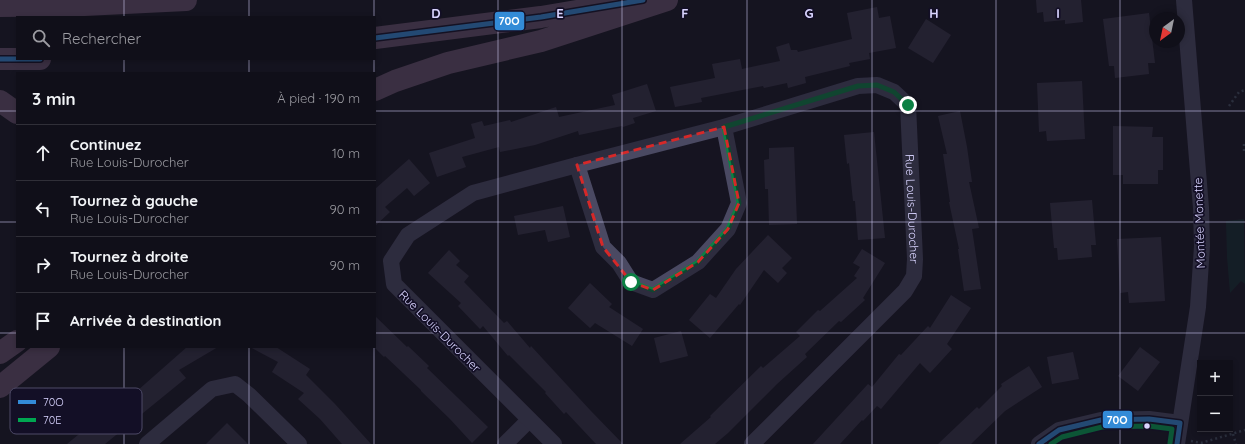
<!DOCTYPE html>
<html lang="fr">
<head>
<meta charset="utf-8">
<style>
	body { margin:0; font-family:Quicksand,sans-serif; background:#1e1d26; color:#f1f3f6 }
	.controls { position:absolute; right:12px; bottom:12px; display:grid; overflow:hidden; border-radius:0px; box-shadow:0 2px 6px #0003 }
	.controls button { width:36px; height:36px; display:grid; place-items:center; padding:0; border:0; border-bottom:1px solid #302f38; background:#100f19; color:#f1f3f6; font:20px sans-serif }
	.compass { position:absolute; left:1149px; top:12px; width:36px; height:36px; border-radius:50%; background:#100f19; box-shadow:0 2px 6px #0003; rotate:213deg }
	.stop { position:absolute; width:12px; height:12px; margin:-9px; border:3px solid #0b8043; border-radius:50%; background:#fff }
	.stop.end { background:#0b8043; border-color:#fff; box-shadow:0 1px 4px #0008 }
	.list { margin:0; padding:0; list-style:none }
	h2 { display:flex; justify-content:space-between; align-items:center; height:52px; margin:0; padding:0 16px; font-size:17px }
	h2 small { font-size:13px; font-weight:400; color:#9c9ca2 }
	.list li { display:grid; grid-template-columns:26px 1fr auto; gap:12px; align-items:center; box-sizing:border-box; height:56px; padding:0 16px; border-top:1px solid #302f38 }
	.list b { display:block; font-size:15px; white-space:nowrap }
	.list p { margin:0; font-size:13px; white-space:nowrap; color:#9c9ca2 }
	.list em { font-size:13px; font-style:normal; color:#9c9ca2 }
	.icon { flex:none; width:22px; height:22px; fill:none; stroke:currentColor; stroke-width:2; stroke-linecap:round; stroke-linejoin:round }
	.map { position:relative; flex:none; width:1245px; height:444px; overflow:hidden }
	.search { position:absolute; background:#100f19; box-shadow:0 2px 6px #0003; left:16px; top:16px; width:360px; height:44px; display:flex; align-items:center; gap:10px; box-sizing:border-box; padding:0 14px; border-radius:0px; color:#9c9ca2; font-size:15px }
	.panel { position:absolute; background:#100f19; box-shadow:0 2px 6px #0003; left:16px; top:72px; width:360px; height:276px; border-radius:0px }
	.map>svg:first-child { display:block }
	.green { fill:#132c2d }
	.building { fill:#343243 }
	.lines { fill:none; stroke-linecap:round; stroke-linejoin:round }
	.path { stroke:#44505f; stroke-width:2.5; stroke-dasharray:2 3; stroke-linecap:butt }
	.minor { stroke:#4a4962; stroke-width:16 }
	.highway { stroke:#67516a; stroke-width:22 }
	.bus-1-casing { stroke:#130f26; stroke-width:8 }
	.bus-2-casing { stroke:#130f26; stroke-width:8 }
	.bus-1 { stroke:#338bd7; stroke-width:5 }
	.bus-2 { stroke:#00a651; stroke-width:5 }
	.route { stroke:#0b8043; stroke-width:5 }
	.marked { fill:none; stroke:#d62828; stroke-width:3; stroke-dasharray:8 5; stroke-linejoin:round }
	.grid { fill:none; stroke:#d9d4ff; stroke-width:1; stroke-opacity:0.55 }
	.bus-dot { fill:#d9d4ff; stroke:#130f26; stroke-width:1.5 }
	.labels { text-anchor:middle; dominant-baseline:central; stroke-width:3.5; stroke-linejoin:round; paint-order:stroke }
	.street-label { font-size:12px; fill:#d9d4ff; stroke:#130f26 }
	.key { fill:#130f26; stroke:#4e4a67; stroke-width:1 }
	.key-label { font-size:11px; fill:#d9d4ff }
	.grid-label { font-size:13px; text-anchor:middle; font-weight:bold; fill:#d9d4ff; stroke:#130f26; stroke-width:3.5; stroke-linejoin:round; paint-order:stroke }
	.line-badge { stroke:#130f26; stroke-width:1.5 }
	.badge-label { font-size:11px; text-anchor:middle; font-weight:bold; fill:#fff }
</style>
</head>
<body>
<div class="map">
<svg width="1245" height="444" viewBox="0 0 1245 444">
	<rect width="100%" height="100%" fill="#161421"/>
	<path class="green" d="M1244,219l1,65 -4,-3 -11,12 -3,-36 -1,-36z"/>
	<path class="building" d="M1036,0h45l2,22 -18,2v-4l-21,2 -1,-10 -6,1z
		M877,7l2,11 11,-2 6,32 -27,5 1,6 -21,4 1,3 -45,11 1,6 -18,5 -1,-5 -23,5 -1,-2 -62,12 1,4 -27,5 -5,-20 45,-9 -3,-14 28,-5 2,10 38,-8 -4,-14 13,-4 2,7h6l1,2 54,-13 -5,-26z
		M1149,13l6,50h-7l1,11 -34,4 -1,-12h-5l-6,-47z
		M926,19l25,16 -18,28 -25,-15z
		M1082,81l3,58 -38,2 -1,-10 -7,1 -2,-49z
		M647,84l9,27 -23,7 2,5 -12,4 -1,-1 -43,9 -1,-4 -43,14 -35,7 -1,-5 -37,10 4,10 -29,10 -8,-24 46,-15 -4,-14 11,-3 2,5 26,-6 1,2 45,-15 3,10 56,-12 -3,-10z
		M960,111l7,36 5,35h-3l10,46 -7,1 9,60 -17,2 -6,-42h1l-10,-47h1l-7,-48h4l-9,-38z
		M1113,126l40,1 -1,10h11v33h-5v14h-35v-9h-10z
		M874,132l11,106 -27,2 -3,-39h-2l-4,-38 -2,1 -3,-29z
		M794,147l3,77 -28,1 -1,-36h-3l-1,-29 5,-1v-11z
		M409,159l21,24 -16,13 -7,-8 -22,19 5,5 -15,14v-37z
		M1092,200l4,45h-5l1,12 -34,3 -1,-12h-3l-4,-45z
		M563,206l7,31 -22,5 -3,-12 -27,5 -4,-19z
		M768,235l24,23 -10,10 5,5 -9,10 -14,-13 -24,35 -1,-1 -29,34 -21,-18 21,-26 6,4 20,-29z
		M1161,237l4,64 -36,2 -1,-11 -8,1 -3,-54z
		M862,249l23,14 -22,35 2,2 -24,22 -2,-1 -34,33 2,3 -30,27 -49,49 -13,11h-35l31,-27 -1,-1 51,-50 2,2 37,-32 -4,-4 22,-22 2,1 37,-33 -3,-2 6,-9 -7,-4z
		M449,250l11,11 -4,4 13,11 -5,6 40,41 3,-2 23,27 1,-2 59,64 33,34h-27l-30,-32 -2,2 -19,-21 1,-1 -37,-37 -1,1 -25,-30 -3,3 -22,-23 3,-3 -33,-30z
		M590,283l22,21 -3,3 34,22 -11,17 -37,-23 -5,5 -22,-20z
		M951,295l20,13 -24,36 5,5 -22,24 -10,-10 -39,46 -4,-3 -14,15 -1,-1 -22,24h-27l55,-60 4,3 27,-33 2,1 27,-29 2,2z
		M375,316l32,31 1,-1 21,20 -2,2 61,59 -16,16 -22,-24 -29,-28v-1l-36,-34 -1,1 -9,-9z
		M681,331l7,25 -28,7 -6,-25z
		M187,347h31l-39,23 7,8 -81,66h-38l68,-56 2,3z
		M250,347h26l34,22 -4,6 29,29 36,40h-29l-22,-25 -22,-20 6,-6 -32,-21 6,-10z
		M1140,347l20,15 -22,29 -20,-15z
		M1073,352l6,27 -27,5 -5,-27z
		M1029,366l13,21 -37,24 -34,33h-33l39,-37 2,2 23,-23 -1,-2z
		M227,423l21,21h-42z"/>
	<g class="lines">
		<path class="path" d="M1229,106l10,-14 6,-2
			M1244,144v9
			M1233,434l3,10
			M1191,441l10,2 44,-13"/>
		<g class="minor">
			<path d="M577,165l26,82 16,16 12,19 22,8 45,-28 30,-33 11,-26 -15,-76"/>
			<path d="M147,444l65,-55 23,-5 14,11 50,49"/>
			<path d="M505,444l24,-24"/>
			<path id="s1" d="M554,444l-160,-160 -3,-23 17,-26 65,-42 104,-28 147,-38 134,-41 19,-1 17,7 14,13 7,154 -1,17 -9,15 -153,153"/>
			<path d="M1039,444l20,-14 42,-10 48,-1 31,4"/>
			<path d="M1177,444l21,-137 4,-61 -1,-38 -17,-208"/>
		</g>
		<path class="highway" d="M0,6l84,-1 102,-5
			M375,38l166,-21 78,-13
			M0,59h40
			M375,90l20,-9 53,-18 93,-22 126,-41
			M0,101l17,12
			M0,353l17,-12
			M0,387l49,-40"/>
		<g class="bus-1-casing">
			<path id="bus-1" d="M375,38l166,-21 102,-17
				M0,59h40
				M1039,444l20,-14 42,-10 48,-1 31,4 -3,21"/>
		</g>
		<g class="bus-2-casing">
			<path id="bus-2" d="M1051,444l11,-7 40,-10 47,-1 23,3 -2,14"/>
		</g>
		<use href="#bus-1" class="bus-1"/>
		<use href="#bus-2" class="bus-2"/>
	</g>
	<g class="lines">
		<path class="route" d="M631,282l22,8 45,-28 30,-33 11,-26 -15,-76 134,-41 19,-1 17,7 14,13"/>
	</g>
	<path d="M0 0H1245V444H0ZM724,127l15,76 -11,26 -30,33 -45,28 -22,-8 -28,-35 -26,-82z" fill="#161421" fill-opacity=".55" fill-rule="evenodd"/>
	<path class="marked" d="M724,127l15,76 -11,26 -30,33 -45,28 -22,-8 -28,-35 -26,-82z"/>
	<path class="grid" d="M124,0v17M249,0v17M374,0v17M498,0v444M622,0v444M747,0v444M872,0v444M996,0v444M1120,0v444M124,59v14M249,59v14M374,59v14M0,111h17M375,111h870M0,222h17M375,222h870M0,333h17M375,333h870M124,347v97M249,347v97M374,347v97"/>
	<circle class="bus-dot" cx="1147" cy="426" r="3.5"/>
	<g class="labels">
		<g class="street-label">
			<text stroke="none"><textPath href="#s1" startOffset="918">Rue Louis-Durocher</textPath></text>
			<text transform="translate(1199 223) rotate(-92)">Montée Monette</text>
			<text transform="translate(440 331) rotate(45)">Rue Louis-Durocher</text>
		</g>
	</g>
	<rect x="10" y="388" width="132" height="46" rx="6" class="key"/>
	<rect x="18" y="400" width="18" height="4" fill="#338bd7"/>
	<rect x="18" y="418" width="18" height="4" fill="#00a651"/>
	<g class="key-label">
		<text x="43" y="406">70O</text>
		<text x="43" y="424">70E</text>
	</g>
	<g class="grid-label">
		<text x="436" y="18">D</text>
		<text x="560" y="18">E</text>
		<text x="685" y="18">F</text>
		<text x="809" y="18">G</text>
		<text x="934" y="18">H</text>
		<text x="1058" y="18">I</text>
	</g>
	<g class="line-badge">
		<rect x="494" y="11" width="31" height="20" rx="4" fill="#338bd7"/>
		<rect x="1102" y="410" width="31" height="19" rx="4" fill="#338bd7"/>
	</g>
	<g class="badge-label">
		<text x="509" y="25">70O</text>
		<text x="1117" y="424">70O</text>
	</g>
</svg>
<div class="controls">
<button>+</button>
<button>−</button>
</div>
<svg class="compass" viewBox="-18 -18 36 36"><path d="M0-13l5 13h-10z" fill="#e53935"/><path d="M0 13l5-13h-10z" fill="#9c9ca2"/></svg>
<div class="stop" style="left:631px;top:282px"></div>
<div class="stop end" style="left:908px;top:105px"></div>
<div class="search"><svg class="icon" aria-label="search" viewBox="0 0 24 24"><circle cx="10" cy="10" r="6"/><path d="M15 15l6 6"/></svg>Rechercher</div>
<section class="panel">
<h2>3 min<small>À pied · 190 m</small></h2>
<ul class="list">
<li><svg class="icon" aria-label="ahead" viewBox="0 0 24 24"><path d="M12 20V5M6 11l6-6 6 6"/></svg><div><b>Continuez</b><p>Rue Louis-Durocher</p></div><em>10 m</em></li>
<li><svg class="icon" aria-label="left" viewBox="0 0 24 24"><path d="M17 20v-9H6M10 6l-5 5 5 5"/></svg><div><b>Tournez à gauche</b><p>Rue Louis-Durocher</p></div><em>90 m</em></li>
<li><svg class="icon" aria-label="right" viewBox="0 0 24 24"><path d="M7 20v-9h11M14 6l5 5-5 5"/></svg><div><b>Tournez à droite</b><p>Rue Louis-Durocher</p></div><em>90 m</em></li>
<li><svg class="icon" aria-label="arrive" viewBox="0 0 24 24"><path d="M6 21V4h12l-3 4 3 4H6"/></svg><div><b>Arrivée à destination</b></div></li>
</ul>
</section>
</div>
</body>
</html>
